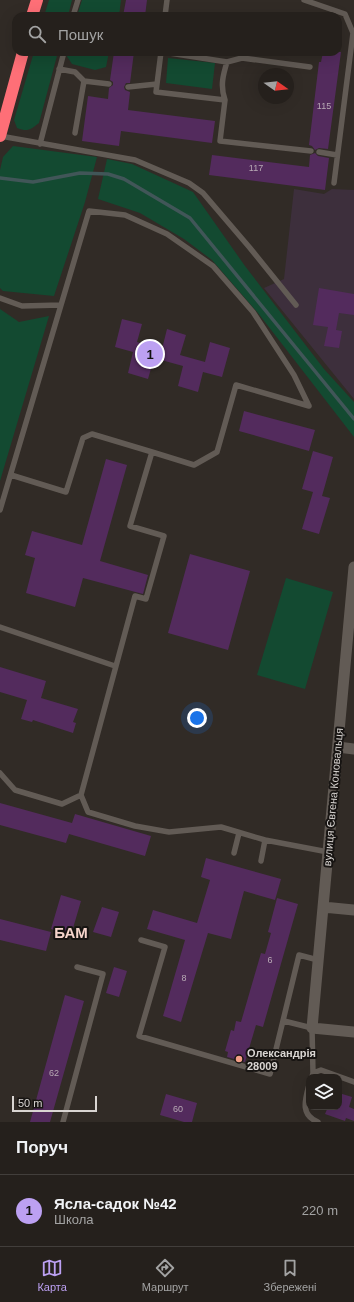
<!DOCTYPE html>
<html lang="uk">
<head>
<meta charset="utf-8">
<style>
	body { margin:0; font-family:Arial,sans-serif; background:#2d2825; color:#f1f3f6 }
	.controls { position:absolute; right:12px; bottom:12px; display:grid; overflow:hidden; border-radius:8px; box-shadow:0 4px 16px #0002 }
	.controls button { width:36px; height:36px; display:grid; place-items:center; padding:0; border:0; border-bottom:1px solid #423e3b; background:#25201c; color:#f1f3f6; font:20px sans-serif }
	.compass { position:absolute; left:258px; top:68px; width:36px; height:36px; border-radius:50%; background:#25201c; box-shadow:0 4px 16px #0002; rotate:104deg }
	.scale { position:absolute; left:12px; bottom:10px; width:85px; box-sizing:border-box; padding-left:4px; border:2px solid #d9d5d2; border-top:0; font-size:11px; line-height:14px; white-space:nowrap; color:#d9d5d2; -webkit-text-stroke:3px #171412; paint-order:stroke }
	.you { position:absolute; left:197px; top:718px; width:14px; height:14px; margin:-10px; border:3px solid #fff; border-radius:50%; background:#1a73e8; box-shadow:0 0 0 6px #1a73e833 }
	.badge { display:grid; place-items:center; width:26px; height:26px; border-radius:50%; background:#bca0f2; color:#111; font-size:13px; font-weight:700 }
	.pin { position:absolute; translate:-50% -50%; border:2px solid #fff; box-shadow:0 1px 4px #0006 }
	.list { margin:0; padding:0; list-style:none }
	h2 { display:flex; justify-content:space-between; align-items:center; height:52px; margin:0; padding:0 16px; font-size:17px }
	h2 small { font-size:13px; font-weight:400; color:#a3a3a3 }
	.list li { display:grid; grid-template-columns:26px 1fr auto; gap:12px; align-items:center; box-sizing:border-box; height:72px; padding:0 16px; border-top:1px solid #423e3b }
	.list b { display:block; font-size:15px; white-space:nowrap }
	.list p { margin:0; font-size:13px; white-space:nowrap; color:#a3a3a3 }
	.list em { font-size:13px; font-style:normal; color:#a3a3a3 }
	.icon { flex:none; width:22px; height:22px; fill:none; stroke:currentColor; stroke-width:2; stroke-linecap:round; stroke-linejoin:round }
	.map { position:relative; flex:none; width:354px; height:1122px; overflow:hidden }
	.search { position:absolute; background:#25201c; box-shadow:0 4px 16px #0002; left:12px; right:12px; top:12px; height:44px; display:flex; align-items:center; gap:10px; box-sizing:border-box; padding:0 14px; border-radius:12px; color:#a3a3a3; font-size:15px }
	.sheet { height:124px; background:#25201c }
	nav { display:flex; justify-content:space-around; align-items:center; box-sizing:border-box; height:56px; border-top:1px solid #423e3b; background:#25201c; font-size:11px; color:#a3a3a3 }
	nav a { display:grid; justify-items:center; gap:2px }
	nav .on { color:#bca0f2 }
	.map>svg:first-child { display:block }
	.commercial { fill:#3d2f3c }
	.green { fill:#134a31 }
	.lines { fill:none; stroke-linecap:round; stroke-linejoin:round }
	.stream { stroke:#415658; stroke-width:3.5 }
	.building { fill:#532b5d }
	.lane { stroke:#625b55; stroke-width:5.5 }
	.street { stroke:#625b55; stroke-width:11 }
	.highway { stroke:#fe6f77; stroke-width:12 }
	.poi-dot { fill:#f49e87; stroke:#171412; stroke-width:1.5 }
	.labels { text-anchor:middle; dominant-baseline:central; stroke-width:4; stroke-linejoin:round; paint-order:stroke }
	.number-label { font-size:9px; fill:#b8aab5 }
	.street-label { font-size:11px; fill:#d9d5d2; stroke:#171412 }
	.poi-label { font-size:11px; font-weight:bold; fill:#d9d5d2; stroke:#171412; text-anchor:start }
	.district-label { font-size:15px; font-weight:bold; fill:#f6d4cb; stroke:#171412 }
</style>
</head>
<body>
<div class="map">
<svg width="354" height="1122" viewBox="0 0 354 1122">
	<rect width="100%" height="100%" fill="#312b26"/>
	<path class="commercial" d="M294,189l30,5 8,-5 22,1v209l-90,-111 20,-9z"/>
	<path class="green" d="M49,0h23l-4,16h-24z
		M82,0h39l-2,16h-42z
		M34,52h24l-19,71c-9,7 -11,9 -22,5l-3,-8z
		M67,52h42l-3,15 -11,3 -23,-6 -6,-9z
		M168,58l47,5 -3,26 -46,-6z
		M13,146l84,11 -12,45 -31,94 -51,-5 -3,-3v-118l3,-13z
		M107,159l25,5 61,28 52,74 79,103 30,33v35l-96,-124 -46,-53 -28,-21 -44,-26 -42,-14z
		M0,309l19,13 30,-6 -49,165z
		M286,578l47,14 -28,97 -48,-14z"/>
	<g class="lines">
		<path class="stream" d="M0,178l33,4 47,-9 28,1 16,5 66,39 164,201"/>
	</g>
	<path class="building" d="M126,0h21l-2,16h-22z
		M114,52h20l-4,31h-4l-2,4 1,3 5,2 -2,18 87,11 -3,22 -91,-12 -2,15 -37,-5 6,-45 20,3 1,-11 4,-3v-3l-3,-2z
		M323,52h18l-13,97 -9,-1 -4,2 -3,-4 -3,-1 10,-83h2z
		M315,153l3,3 11,2 -4,32 -116,-15 3,-20 97,12 1,-12z
		M319,288l35,6v21l-15,-2 -3,17 6,1 -3,17 -15,-2 4,-19 -15,-2z
		M122,319l20,5 -5,18 25,7 5,-20 19,6 -6,20 25,7 5,-20 20,6 -8,29 -19,-5 -5,20 -20,-6 5,-20 -29,-8 -6,21 -20,-6 5,-21 -18,-5z
		M244,411l71,19 -6,21 -70,-20z
		M313,451l20,6 -11,39 8,2 -11,36 -17,-5 11,-37 -11,-3z
		M106,459l21,6 -27,96 48,14 -5,19 -60,-16 -8,29 -49,-14 9,-35 -10,-3 7,-24 50,14z
		M190,554l60,17 -22,79 -60,-17z
		M0,667l46,14 -5,17 37,11 -5,13 3,1 -3,10 -40,-13 -1,2 -11,-3 6,-19 -27,-8z
		M0,803l72,20 3,-9 76,22 -6,20 -76,-22 -3,9 -66,-18z
		M206,858l75,21 -6,21 -31,-9 -13,48 -23,-6 -27,89 -18,-6 22,-76 -38,-11 6,-19 44,13 13,-43 -9,-3z
		M61,895l20,6 -10,34 -20,-6z
		M277,898l21,6 -35,123 -7,-2 -11,37 -18,-5 1,-5 -3,-1 6,-21 3,1 2,-10 5,1 20,-69 4,1 6,-21 -3,-1z
		M102,907l17,5 -8,25 -18,-5z
		M0,919l51,13 -5,19 -46,-11z
		M114,967l13,4 -8,26 -13,-4z
		M65,995l19,6 -8,29 -26,92h-20z
		M339,1093l13,4 -3,10 5,2v12l-8,-3 -1,3 -20,-7 3,-7h11z
		M166,1094l31,9 -5,19h-8l-24,-7z"/>
	<g class="lines">
		<path class="lane" d="M304,0l41,14 8,19 -19,150
			M73,16l5,-16
			M165,16l2,-16
			M161,52l-5,40 69,8 -5,41 91,10
			M163,52l64,10c-4,13 -7,24 -2,38
			M227,62l15,-4 68,9
			M59,69l16,3 9,9 25,3
			M128,87l29,-3
			M75,133l9,-52
			M0,136l135,24 54,23 14,10 47,55 46,57
			M40,144l24,-92
			M319,152l18,3
			M0,298l22,8 39,-1
			M11,475l55,17 17,-54 9,-4 60,18
			M0,510l89,-299 36,4 42,19 46,32 40,46 41,63 15,31
			M0,627l115,39
			M0,773l15,17 47,14 19,-9 54,-199 11,3 18,-63 -34,-10 22,-74 42,13 23,-13 19,-67 73,21
			M81,795l7,17 47,14 34,6 52,-5 44,13 63,12
			M234,853l5,-20
			M261,861l4,-21
			M141,940l24,7 -26,89 131,38 29,-119 19,5
			M284,1021l28,7 1,45
			M312,1077l1,-4 8,-3 33,12
			M309,1085c-4,15 -9,30 9,37
			M63,1122l40,-148 -26,-7"/>
		<path class="street" d="M354,567l-42,461 42,4
			M338,747l16,2
			M323,907l31,3"/>
		<path class="highway" d="M32,16l5,-16
			M0,136l23,-84"/>
	</g>
	<circle class="poi-dot" cx="239" cy="1059" r="4"/>
	<g class="labels">
		<g class="number-label">
			<text x="324" y="106">115</text>
			<text x="256" y="168">117</text>
			<text x="270" y="960">6</text>
			<text x="184" y="978">8</text>
			<text x="54" y="1073">62</text>
			<text x="178" y="1109">60</text>
		</g>
		<g class="street-label">
			<text transform="translate(333 797) rotate(-85)">вулиця Євгена Коновальця</text>
		</g>
		<g class="poi-label">
			<text x="247" y="1053">Олександрія<tspan x="247" dy="13">28009</tspan></text>
		</g>
		<g class="district-label">
			<text x="71" y="932">БАМ</text>
		</g>
	</g>
</svg>
<div class="controls">
<button><svg class="icon" aria-label="layers" viewBox="0 0 24 24"><path d="M12 4l9 5-9 5-9-5zM3 14l9 5 9-5"/></svg></button>
</div>
<svg class="compass" viewBox="-18 -18 36 36"><path d="M0-13l5 13h-10z" fill="#e53935"/><path d="M0 13l5-13h-10z" fill="#a3a3a3"/></svg>
<div class="scale">50 m</div>
<div class="you"></div>
<div class="pin badge" style="left:150px;top:354px">1</div>
<div class="search"><svg class="icon" aria-label="search" viewBox="0 0 24 24"><circle cx="10" cy="10" r="6"/><path d="M15 15l6 6"/></svg>Пошук</div>
</div>
<section class="sheet">
<h2>Поруч<small></small></h2>
<ul class="list">
<li><span class="badge">1</span><div><b>Ясла-садок №42</b><p>Школа</p></div><em>220 m</em></li>
</ul>
</section>
<nav>
<a class="on"><svg class="icon" aria-label="map" viewBox="0 0 24 24"><path d="M3 6l6-2 6 2 6-2v14l-6 2-6-2-6 2zM9 4v14M15 6v14"/></svg>Карта</a>
<a><svg class="icon" aria-label="directions" viewBox="0 0 24 24"><path d="M12 3l9 9-9 9-9-9zM9 14v-3h6M13 9l2 2-2 2"/></svg>Маршрут</a>
<a><svg class="icon" aria-label="saved" viewBox="0 0 24 24"><path d="M7 4h10v16l-5-4-5 4z"/></svg>Збережені</a>
</nav>
</body>
</html>
